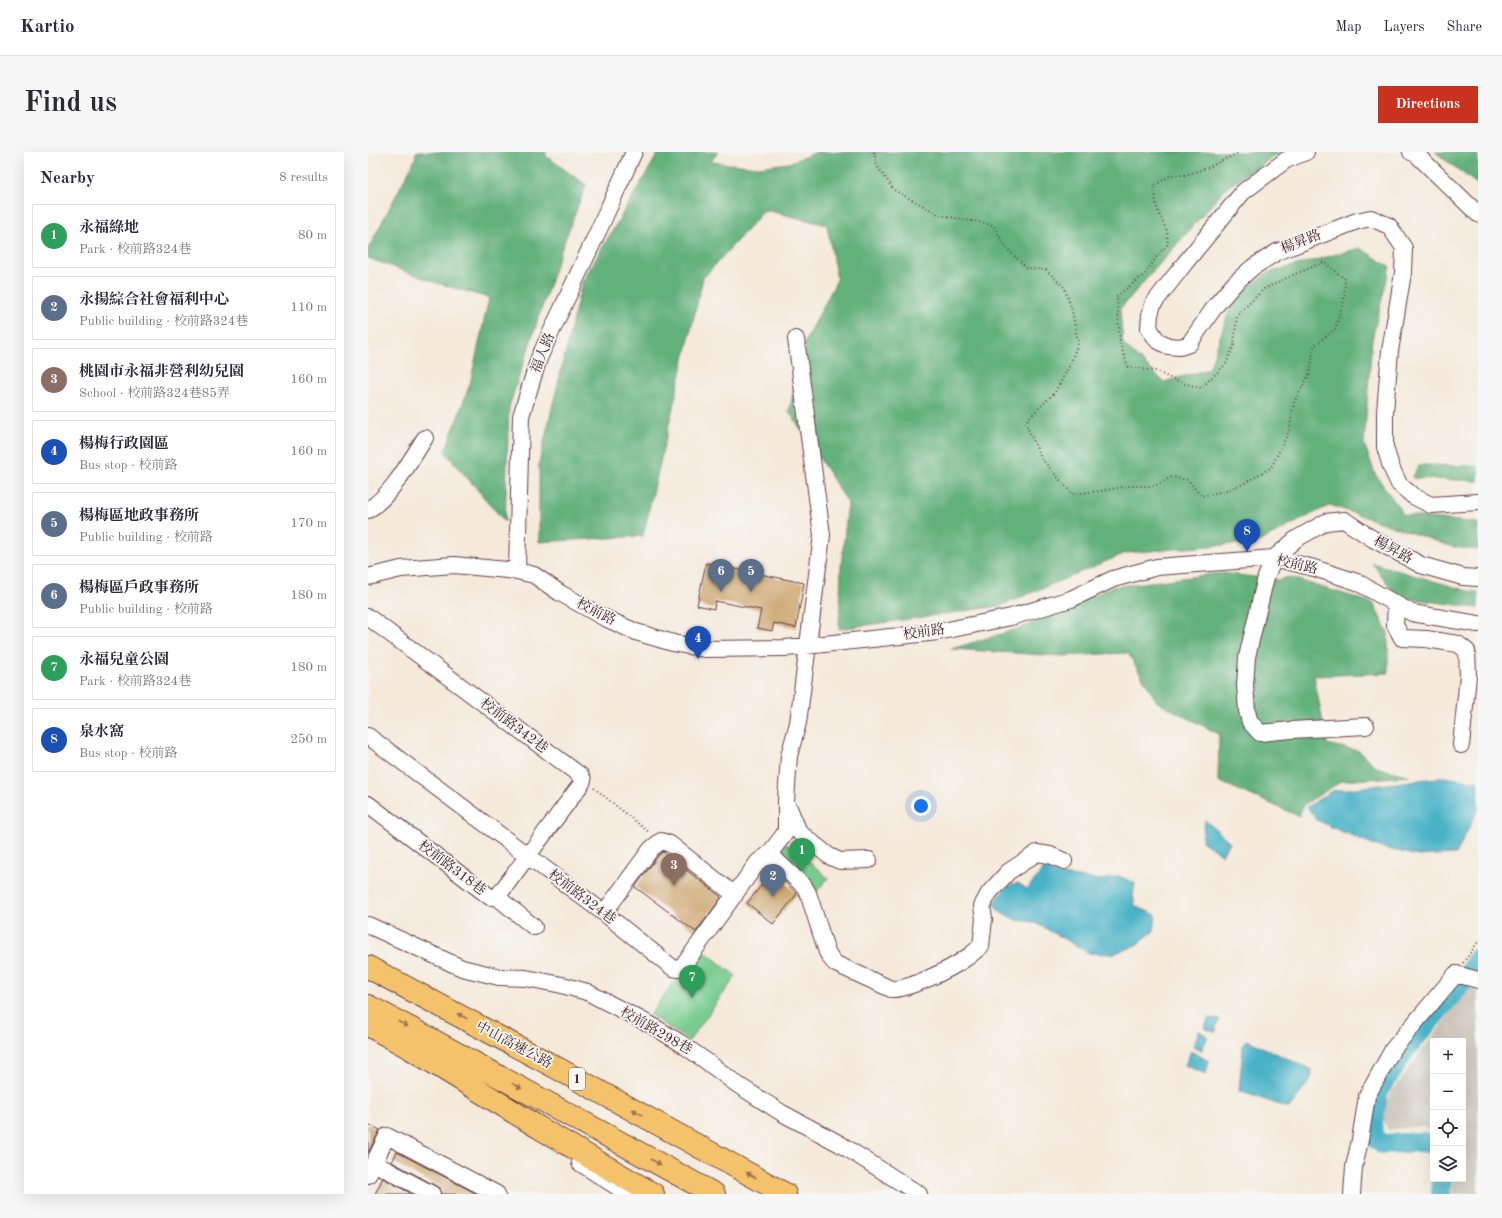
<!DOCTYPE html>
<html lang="en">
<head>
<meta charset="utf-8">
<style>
	body { margin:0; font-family:"Old Standard TT","Noto Serif TC",serif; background:#f7f7f7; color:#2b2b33 }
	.controls { position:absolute; right:12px; bottom:12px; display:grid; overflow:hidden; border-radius:0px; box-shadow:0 4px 16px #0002 }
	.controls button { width:36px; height:36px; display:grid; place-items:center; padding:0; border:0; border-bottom:1px solid #e1e1e2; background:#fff; color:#2b2b33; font:20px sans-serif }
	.you { position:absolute; left:553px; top:654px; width:14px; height:14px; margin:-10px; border:3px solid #fff; border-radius:50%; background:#1a73e8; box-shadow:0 0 0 6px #1a73e833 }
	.badge { display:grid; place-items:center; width:26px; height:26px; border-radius:50%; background:#c8321e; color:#fff; font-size:13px; font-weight:700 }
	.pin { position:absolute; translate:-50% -33px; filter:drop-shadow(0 1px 2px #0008) }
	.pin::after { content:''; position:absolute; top:21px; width:14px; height:12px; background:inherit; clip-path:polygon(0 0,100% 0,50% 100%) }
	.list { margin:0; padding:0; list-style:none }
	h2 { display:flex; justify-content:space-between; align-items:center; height:52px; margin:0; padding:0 16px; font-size:17px }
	h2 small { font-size:13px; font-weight:400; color:#7c7c81 }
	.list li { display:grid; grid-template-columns:26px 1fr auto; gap:12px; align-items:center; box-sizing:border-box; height:64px; margin:0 8px 8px; padding:0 8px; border:1px solid #e1e1e2; border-radius:0px }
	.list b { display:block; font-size:15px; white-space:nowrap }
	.list p { margin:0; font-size:13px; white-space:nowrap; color:#7c7c81 }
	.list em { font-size:13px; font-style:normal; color:#7c7c81 }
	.icon { flex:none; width:22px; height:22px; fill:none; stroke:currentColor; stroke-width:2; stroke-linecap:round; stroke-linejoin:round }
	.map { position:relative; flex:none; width:1110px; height:1042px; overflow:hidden; border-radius:0px }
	header { display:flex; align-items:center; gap:24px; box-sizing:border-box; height:56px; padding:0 20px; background:#fff; border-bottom:1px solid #e1e1e2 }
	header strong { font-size:19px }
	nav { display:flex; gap:22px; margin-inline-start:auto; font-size:14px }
	.intro { display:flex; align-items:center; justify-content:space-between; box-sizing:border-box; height:96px; padding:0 24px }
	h1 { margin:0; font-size:28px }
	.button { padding:10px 18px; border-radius:0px; background:#c8321e; color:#fff; font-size:14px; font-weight:700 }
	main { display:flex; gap:24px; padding:0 24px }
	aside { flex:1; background:#fff; border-radius:0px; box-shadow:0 4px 16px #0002 }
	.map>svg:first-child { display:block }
	.industrial { fill:#cac3b8 }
	.green { fill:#78cc8f; stroke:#61765d }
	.forest { fill:#62b07a; stroke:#566852 }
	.water { fill:#49b2c7; stroke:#4a6879 }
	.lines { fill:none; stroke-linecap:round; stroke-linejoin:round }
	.river { stroke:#49b2c7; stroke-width:20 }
	.building { fill:#cba26a }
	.minor-casing { stroke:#643d45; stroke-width:18 }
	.highway-casing { stroke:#643d45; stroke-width:24 }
	.path { stroke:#643d45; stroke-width:2; stroke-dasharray:1 3; stroke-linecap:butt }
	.minor { stroke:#fff; stroke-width:16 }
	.highway { stroke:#f3c26a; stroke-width:22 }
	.oneway { fill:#9e704a }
	.labels { text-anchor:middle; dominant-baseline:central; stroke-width:3.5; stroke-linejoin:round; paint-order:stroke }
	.shield { fill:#f6f6f2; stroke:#7e6067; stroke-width:1 }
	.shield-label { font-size:13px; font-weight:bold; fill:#4a1f2b }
	.street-label { font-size:14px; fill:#4a1f2b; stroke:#f6f6f2 }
</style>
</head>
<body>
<header>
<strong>Kartio</strong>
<nav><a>Map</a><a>Layers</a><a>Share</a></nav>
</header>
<div class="intro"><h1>Find us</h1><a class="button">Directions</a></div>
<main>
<aside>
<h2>Nearby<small>8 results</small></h2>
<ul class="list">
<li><span class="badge" style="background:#2e9e5b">1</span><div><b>永福綠地</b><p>Park · 校前路324巷</p></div><em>80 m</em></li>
<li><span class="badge" style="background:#5c6f8a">2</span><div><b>永揚綜合社會福利中心</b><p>Public building · 校前路324巷</p></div><em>110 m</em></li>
<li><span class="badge" style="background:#8d6e63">3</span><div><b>桃園市永福非營利幼兒園</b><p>School · 校前路324巷85弄</p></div><em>160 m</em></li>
<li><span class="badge" style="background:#1a4fb4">4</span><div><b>楊梅行政園區</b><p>Bus stop · 校前路</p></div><em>160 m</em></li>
<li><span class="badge" style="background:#5c6f8a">5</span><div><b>楊梅區地政事務所</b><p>Public building · 校前路</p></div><em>170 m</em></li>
<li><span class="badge" style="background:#5c6f8a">6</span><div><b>楊梅區戶政事務所</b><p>Public building · 校前路</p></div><em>180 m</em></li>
<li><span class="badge" style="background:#2e9e5b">7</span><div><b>永福兒童公園</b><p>Park · 校前路324巷</p></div><em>180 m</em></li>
<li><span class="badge" style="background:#1a4fb4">8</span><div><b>泉水窩</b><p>Bus stop · 校前路</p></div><em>250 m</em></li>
</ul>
</aside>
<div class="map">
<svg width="1110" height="1042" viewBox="0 0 1110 1042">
	<rect width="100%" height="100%" fill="#f6f6f2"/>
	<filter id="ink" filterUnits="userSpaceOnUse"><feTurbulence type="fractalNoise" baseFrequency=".025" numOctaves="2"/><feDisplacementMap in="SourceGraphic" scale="8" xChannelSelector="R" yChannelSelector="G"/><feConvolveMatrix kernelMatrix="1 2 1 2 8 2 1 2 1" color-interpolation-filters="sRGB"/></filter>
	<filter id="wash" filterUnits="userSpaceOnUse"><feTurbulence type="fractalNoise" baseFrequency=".012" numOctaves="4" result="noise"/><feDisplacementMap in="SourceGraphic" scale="16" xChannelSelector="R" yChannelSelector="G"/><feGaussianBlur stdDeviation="0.9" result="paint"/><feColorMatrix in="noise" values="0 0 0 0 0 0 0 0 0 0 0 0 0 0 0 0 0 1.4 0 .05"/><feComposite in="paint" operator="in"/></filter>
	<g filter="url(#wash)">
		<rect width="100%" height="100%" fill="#f5e9da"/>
		<path class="industrial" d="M1102,834l8,6v202h-26l1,-15h10v-138h-30v90l-11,-5 -34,4 -8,-18 11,-19z"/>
		<path class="green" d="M413,689l17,11 30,26 -16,19 -37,-34z
			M331,795l37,29 -47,65 -39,-26z"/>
		<path class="forest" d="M48,0h130v4l40,29 -26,68 -51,154 -4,115 -60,-70 25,-68 19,-86 -52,-15 -69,-25v-9l47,-90z
			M291,0h59l-7,10 48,5 30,-4 28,-11h464l-54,35 -107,122 3,35 41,38 45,-13 24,-70 34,-26 93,-25 30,19 -18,72 -8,104 11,31 29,41 74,8v27l-25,-3 -123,-42 -72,37 -132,11 -126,53 -161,23 2,-62 7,-64 -59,-92 16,-69 32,-62 -10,-55 -62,-15 -62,68 -60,258 -104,6v-79l43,-181z
			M1067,0h40l3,4v27l-1,1z
			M1051,313l59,1v15l-66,-3z
			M1004,411l96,28 10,1v16l-80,-11z
			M854,421l57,7 10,-3 84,26 15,30v40l-74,3 13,68 32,7 17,16 34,9 -68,5 -39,24 -4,11 -81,-35 1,-47 -62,-32 -29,-49 -68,3 -109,-7 70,-21 91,-41z"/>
		<path class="water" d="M1076,625l33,5 1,27 -22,45 -38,2 -38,-9 -42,-17 -21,-10 -10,-13 25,-16z
			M837,668l25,22 -8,13 -20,-14z
			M677,716l12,6 20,3 25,3 17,-4 16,7 -2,12 2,11 21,9 -2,16 -19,15 -22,8 -24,-1 -55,-31 -18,-2 -18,-10 -4,-7 12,-16 12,-4 9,6z
			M841,866l11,2 -4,6v6l-12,-4z
			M831,879l9,5 -6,14 -9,-4z
			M879,888l65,30 -1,9 -22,29 -50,-17 4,-46z
			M823,899l18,10 -3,13 -21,-9z"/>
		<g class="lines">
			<path class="river" d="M1065,993l-10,-3 -40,2 -7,-5 -4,-8 6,-38 25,-40 57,-68 18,-27
				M1073,1042l1,-15"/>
		</g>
		<g id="blocks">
			<path class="building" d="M338,411l98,20 -8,45 -22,-5 -2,8 -15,-3 4,-18 -46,-9 -1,8 -17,-4z
				M295,700l57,44 1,2 -25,34 -61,-45 23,-31z
				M405,719l24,23 -24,30 -26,-21z
				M0,972l12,6 -12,23z
				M29,1000l80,42h-36l-1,-5 -4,-3 -44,-24z
				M15,1026l29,16h-37z"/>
		</g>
	</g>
	<g filter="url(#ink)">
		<use href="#blocks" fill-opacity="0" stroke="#643d45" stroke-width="1"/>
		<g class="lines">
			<g class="minor-casing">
				<path id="minor" d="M938,0l-20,8 -43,32 -58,71 -32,41 -3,11 -1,13 8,12 11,6 12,1 9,-3 27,-39 19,-22 18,-16 24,-15 80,-31 14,-3 18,8 15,22 -1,25 -13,78 -5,61v35l6,20 8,17 14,12 18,9 47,-3
					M1043,0l5,2 62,60
					M428,187l26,196 -24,188 -9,33 -3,45v31l-17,22 35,32 4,7 19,59 5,8 4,4 55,25c15,2 62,-21 75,-31 5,-3 10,-8 15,-12l3,-27 -2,-13 7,-13 19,-21 29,-19 13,2 14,6
					M0,358c24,-15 42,-49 57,-72
					M149,419l4,-155 18,-58 61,-131 34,-75
					M0,425l33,-8 53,-4 63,6 17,4 26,18 43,24 33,15 37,11 31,6 82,-1 152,-16 73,-15 60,-18 42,-20 44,-12 117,-9 40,10 43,14 55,31 66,11
					M1028,452l-1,21 7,13 24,1 32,5 9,7 1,25 -7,69
					M0,465l213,159 2,4 -1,3 -85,114h-7l-122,-93
					M998,574l-75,4 -31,3 -10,-11 -3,-11 -2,-26 2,-28 19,-80 8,-19 22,-19 30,-17 18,-2 29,19 48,26 42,12 15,1
					M0,584l236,177 69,55 6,1 4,-3 75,-104 11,-8
					M421,656l10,24 30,24 11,5 29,-1
					M129,745l37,30
					M236,761l47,-64 10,-8 9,3 65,51
					M0,773l94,43 37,9 27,1 36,7 25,7 64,33 28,17 27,19 32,24 44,28 58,31 79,50
					M6,1011l58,31
					M212,1011l48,31
					M0,1023l19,-39 110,58
					M984,1042l2,-27 6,-27 7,-44 26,-47 63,-75 22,6"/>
			</g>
			<g class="highway-casing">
				<path id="highway" d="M0,815l187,100 230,127
					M0,854l57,30 289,158
					M0,873l40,22 130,80 115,67"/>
			</g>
			<path class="path" d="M506,0l3,14 17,24 46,25 53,10 14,24 20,19 19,2 18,17 8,23 6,33 -8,22 -15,27 -30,30 16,36 31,36 29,-3 27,-5h26l18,-9 16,3 13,16 20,-4 22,-8 28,-16 18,-37 5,-29 16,-29 4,-27 21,-17 9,-29 1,-21 -21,-17 -31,13 -29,14 -27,26 -3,30 -8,19 -25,24 -22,-6 -24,-11 -27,-4 -8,-24 -3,-47 28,-22 12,-18 11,-12 -1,-13 -10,-22 -3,-23 17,-11h15l23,-8 31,-15
				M226,636l56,45
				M1095,811l15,-21"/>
			<use href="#minor" class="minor"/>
			<use href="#highway" class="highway"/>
		</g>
		<defs><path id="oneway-solid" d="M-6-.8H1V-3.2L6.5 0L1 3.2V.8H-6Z"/></defs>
		<g class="oneway">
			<use href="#oneway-solid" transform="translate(94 864) rotate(-152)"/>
			<use href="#oneway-solid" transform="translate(35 872) rotate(27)"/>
			<use href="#oneway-solid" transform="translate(149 934) rotate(29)"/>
			<use href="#oneway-solid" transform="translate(269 960) rotate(-151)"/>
			<use href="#oneway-solid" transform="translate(288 1010) rotate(29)"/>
			<use href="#oneway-solid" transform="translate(383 1023) rotate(-151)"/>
		</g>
	</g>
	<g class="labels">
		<rect class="shield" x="201" y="916" width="16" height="22" rx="3"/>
		<g class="shield-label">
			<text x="209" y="927">1</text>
		</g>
		<g class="street-label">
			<text transform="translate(933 90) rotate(-22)">楊昇路</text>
			<text transform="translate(175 201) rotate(-68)">福人路</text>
			<text transform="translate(1025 398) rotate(29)">楊昇路</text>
			<text transform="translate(929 413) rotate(13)">校前路</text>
			<text transform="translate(228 460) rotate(27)">校前路</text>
			<text transform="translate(556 480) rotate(-8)">校前路</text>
			<text transform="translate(146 574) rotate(37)">校前路342巷</text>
			<text transform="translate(84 716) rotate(37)">校前路318巷</text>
			<text transform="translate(214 745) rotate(37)">校前路324巷</text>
			<text transform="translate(288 879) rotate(30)">校前路298巷</text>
			<text transform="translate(146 893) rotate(28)">中山高速公路</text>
		</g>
	</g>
</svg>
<div class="controls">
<button>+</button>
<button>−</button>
<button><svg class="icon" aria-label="locate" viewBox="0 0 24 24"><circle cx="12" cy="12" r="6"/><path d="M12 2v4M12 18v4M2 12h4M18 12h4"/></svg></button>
<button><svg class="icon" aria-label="layers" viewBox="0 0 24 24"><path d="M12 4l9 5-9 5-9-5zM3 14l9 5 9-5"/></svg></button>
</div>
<div class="you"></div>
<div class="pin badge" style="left:434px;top:719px;background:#2e9e5b">1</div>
<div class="pin badge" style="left:405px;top:745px;background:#5c6f8a">2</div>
<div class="pin badge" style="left:306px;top:734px;background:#8d6e63">3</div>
<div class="pin badge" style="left:330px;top:507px;background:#1a4fb4">4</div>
<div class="pin badge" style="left:383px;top:440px;background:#5c6f8a">5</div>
<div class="pin badge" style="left:353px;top:440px;background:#5c6f8a">6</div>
<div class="pin badge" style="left:324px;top:846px;background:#2e9e5b">7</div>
<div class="pin badge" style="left:879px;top:400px;background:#1a4fb4">8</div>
</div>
</main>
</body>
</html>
